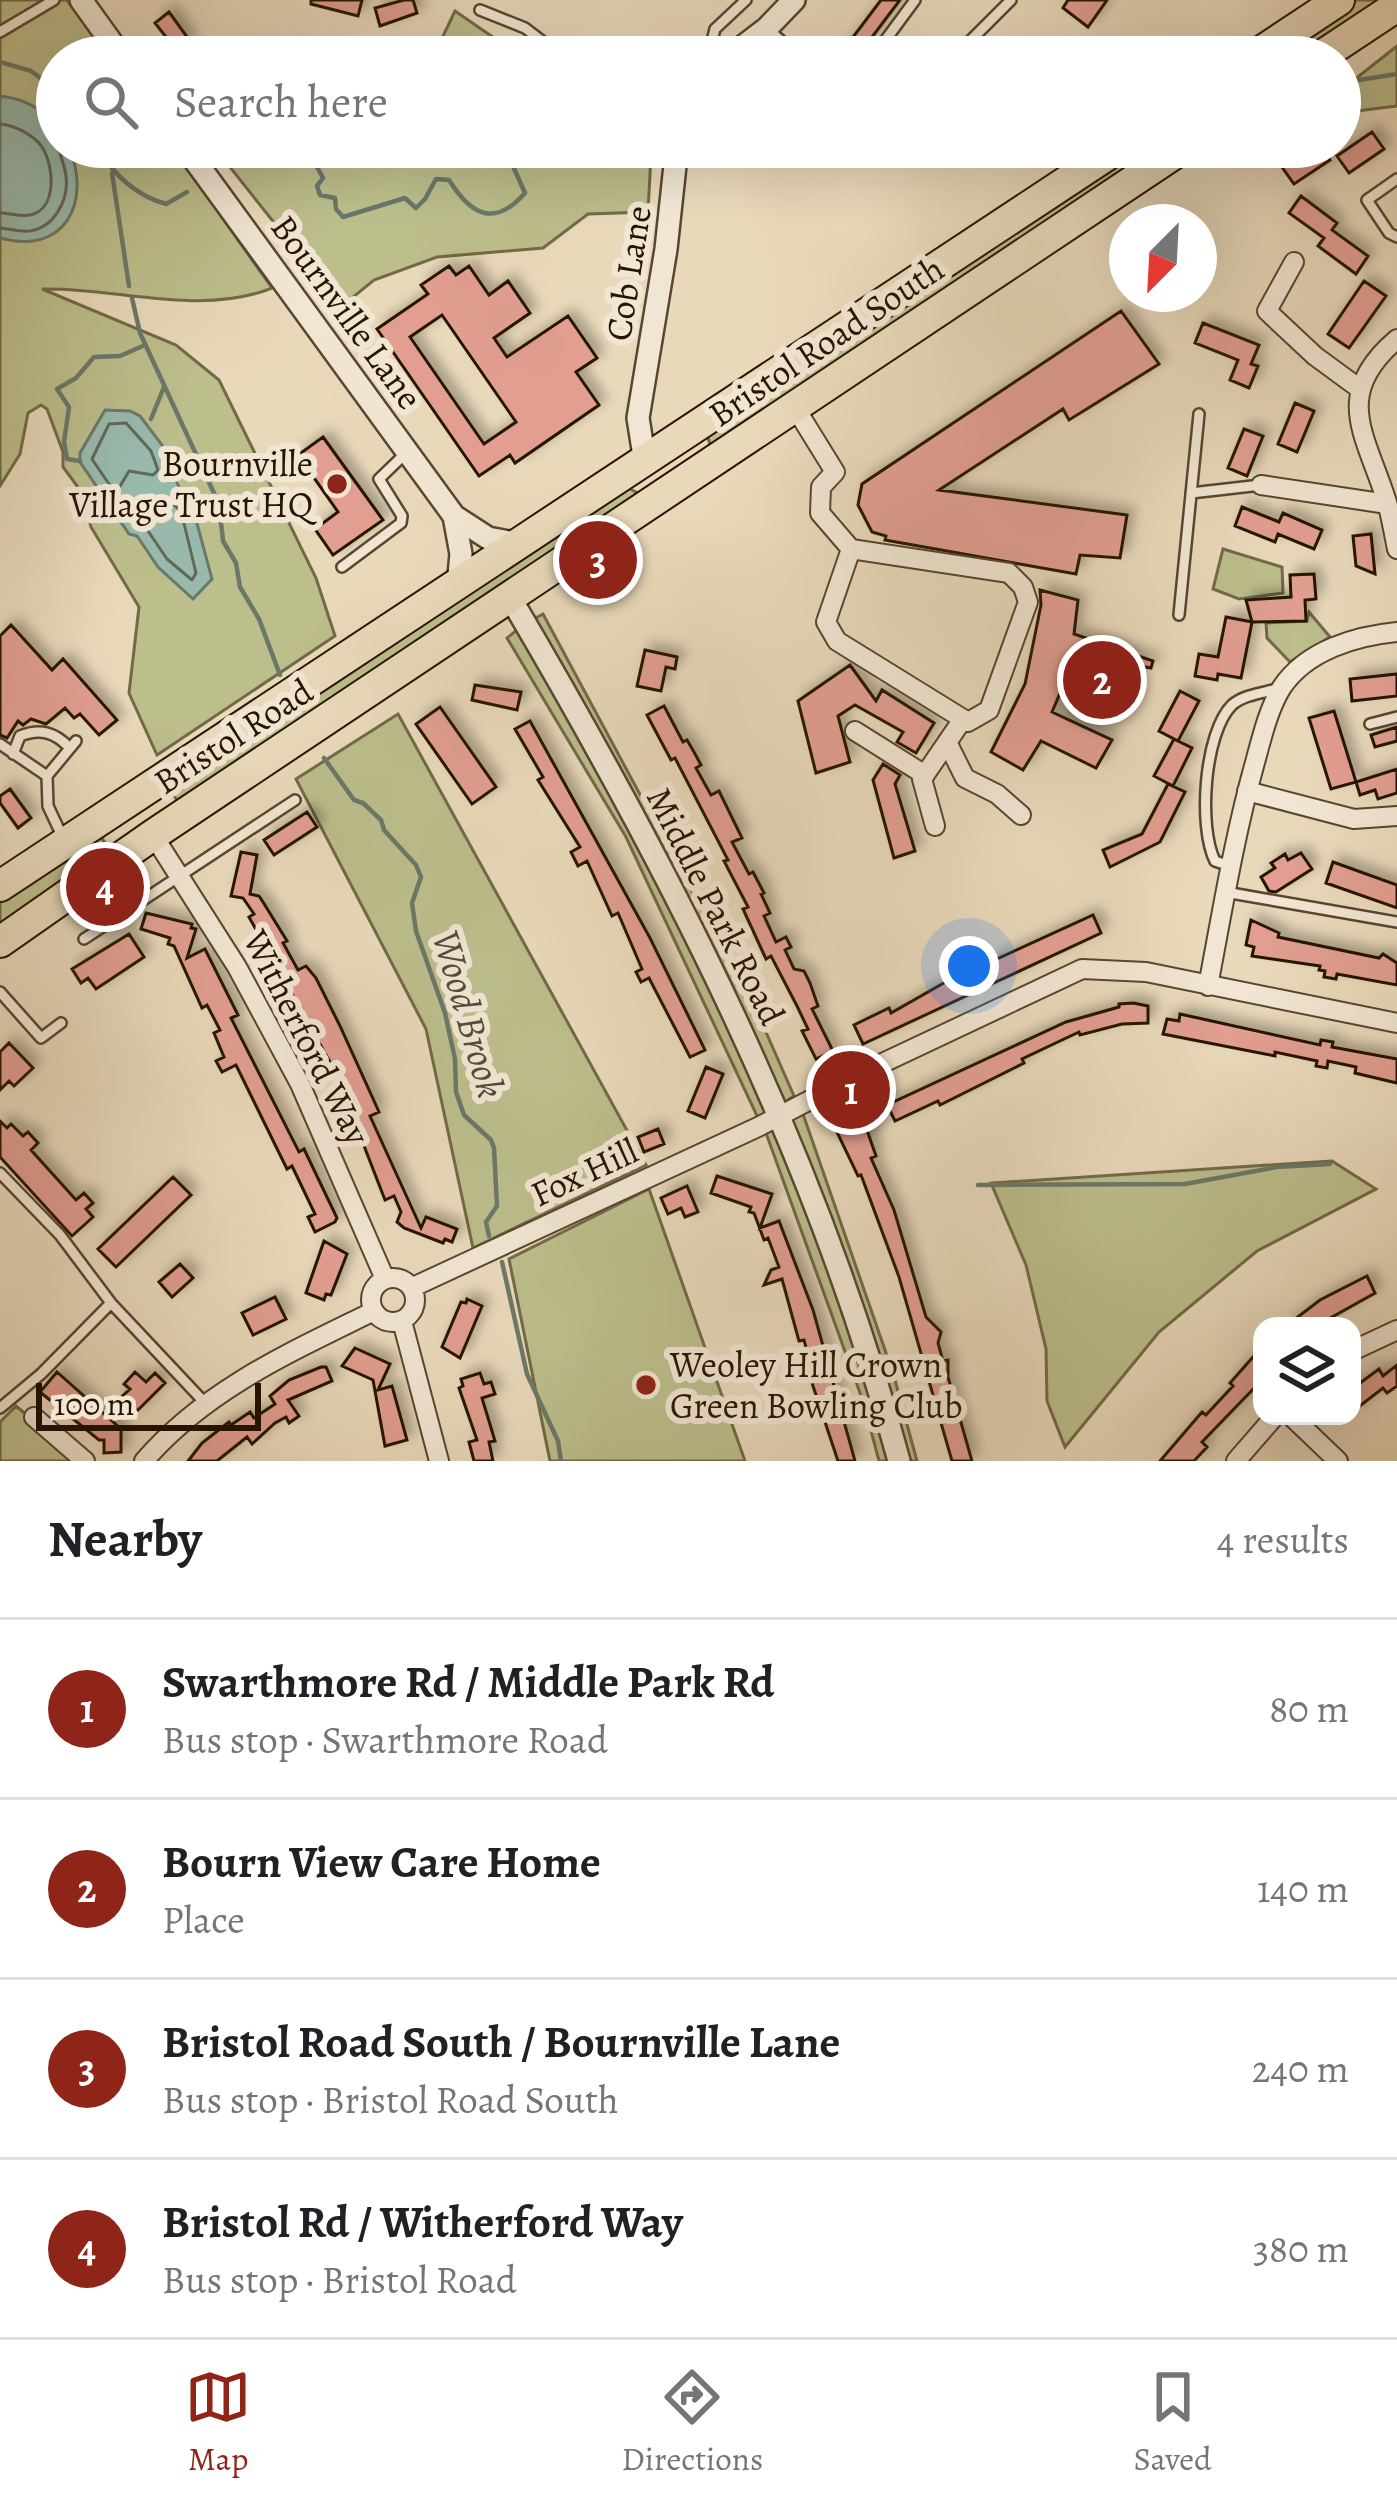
<!DOCTYPE html>
<html lang="en">
<head>
<meta charset="utf-8">
<style>
	body { margin:0; font-family:Alegreya,serif; background:#f6f6f6; color:#202124 }
	.controls { position:absolute; right:36px; bottom:36px; display:grid; overflow:hidden; border-radius:24px; box-shadow:0 12px 48px #0002 }
	.controls button { width:108px; height:108px; display:grid; place-items:center; padding:0; border:0; border-bottom:3px solid #e0e0e0; background:#fff; color:#202124; font:60px sans-serif }
	.compass { position:absolute; left:1109px; top:204px; width:108px; height:108px; border-radius:50%; background:#fff; box-shadow:0 12px 48px #0002; rotate:204deg }
	.scale { position:absolute; left:36px; bottom:30px; width:225px; box-sizing:border-box; padding-left:12px; border:6px solid #271501; border-top:0; font-size:33px; line-height:42px; white-space:nowrap; color:#271501; -webkit-text-stroke:9px #f1e6d3; paint-order:stroke }
	.you { position:absolute; left:969px; top:966px; width:42px; height:42px; margin:-30px; border:9px solid #fff; border-radius:50%; background:#1a73e8; box-shadow:0 0 0 18px #1a73e833 }
	.badge { display:grid; place-items:center; width:78px; height:78px; border-radius:50%; background:#8f2418; color:#fff; font-size:39px; font-weight:700 }
	.pin { position:absolute; translate:-50% -50%; border:6px solid #fff; box-shadow:0 3px 12px #0006 }
	.list { margin:0; padding:0; list-style:none }
	h2 { display:flex; justify-content:space-between; align-items:center; height:156px; margin:0; padding:0 48px; font-size:51px }
	h2 small { font-size:39px; font-weight:400; color:#757577 }
	.list li { display:grid; grid-template-columns:78px 1fr auto; gap:36px; align-items:center; box-sizing:border-box; height:180px; padding:0 48px; border-top:3px solid #e0e0e0 }
	.list b { display:block; font-size:45px; white-space:nowrap }
	.list p { margin:0; font-size:39px; white-space:nowrap; color:#757577 }
	.list em { font-size:39px; font-style:normal; color:#757577 }
	.icon { flex:none; width:66px; height:66px; fill:none; stroke:currentColor; stroke-width:2; stroke-linecap:round; stroke-linejoin:round }
	.map { position:relative; flex:none; width:1397px; height:1461px; overflow:hidden }
	.search { position:absolute; background:#fff; box-shadow:0 12px 48px #0002; left:36px; right:36px; top:36px; height:132px; display:flex; align-items:center; gap:30px; box-sizing:border-box; padding:0 42px; border-radius:66px; color:#757577; font-size:45px }
	.sheet { height:876px; background:#fff }
	nav { display:flex; justify-content:space-around; align-items:center; box-sizing:border-box; height:168px; border-top:3px solid #e0e0e0; background:#fff; font-size:33px; color:#757577 }
	nav a { display:grid; justify-items:center; gap:6px }
	nav .on { color:#8f2418 }
	.map>svg:first-child { display:block }
	.green { fill:#bcbe8c; stroke:#726a46; stroke-width:3 }
	.water { fill:#98baad; stroke:#6b7868; stroke-width:3 }
	.lines { fill:none; stroke-linecap:round; stroke-linejoin:round }
	.shore { stroke:#606857; stroke-width:3 }
	.stream { stroke:#6b7868; stroke-width:4.5 }
	.building { fill:#e19e91; stroke:#271501; stroke-width:3; fill-rule:evenodd; filter:url(#shadow) }
	.service-casing { stroke:#584630; stroke-width:14 }
	.minor-casing { stroke:#584630; stroke-width:22 }
	.tertiary-casing { stroke:#584630; stroke-width:26 }
	.trunk-casing { stroke:#271501; stroke-width:34 }
	.service { stroke:#f1e6d3; stroke-width:9 }
	.minor { stroke:#f1e6d3; stroke-width:18 }
	.tertiary { stroke:#f1e6d3; stroke-width:21 }
	.trunk { stroke:#e9d9bb; stroke-width:30 }
	.poi-dot { fill:#8f2418; stroke:#f1e6d3; stroke-width:4.5 }
	.labels { text-anchor:middle; dominant-baseline:central; stroke-width:12; stroke-linejoin:round; paint-order:stroke }
	.street-label { font-size:36px; fill:#271501; stroke:#f1e6d3 }
	.poi-label { font-size:36px; fill:#271501; stroke:#f1e6d3; text-anchor:end }
	.water-label { font-size:39px; font-style:italic; fill:#4f4f3d; stroke:#f1e6d3 }
</style>
</head>
<body>
<div class="map">
<svg width="1397" height="1461" viewBox="0 0 1397 1461">
	<defs>
		<filter id="shadow"><feDropShadow dx="7" dy="-7" stdDeviation="6" flood-color="#0004"/></filter>
	</defs>
	<rect width="100%" height="100%" fill="#e9d9bb"/>
	<filter id="stains"><feTurbulence type="fractalNoise" baseFrequency=".00167" numOctaves="4"/><feColorMatrix values="0 0 0 0 .2 0 0 0 0 .09 0 0 0 0 .02 0 0 0 .5 -.17"/></filter>
	<radialGradient id="worn" r=".72"><stop offset=".6" stop-color="#630" stop-opacity="0"/><stop offset="1" stop-color="#630" stop-opacity=".3"/></radialGradient>
	<path class="green" d="M0,0h67l41,57h-51v90h115l100,141c-72,29 -156,-1 -230,1l134,56 43,35 97,198 19,58 -178,119 -28,-62 10,-86 -48,-80 -8,-33 -20,-27v-15l-16,-43 -6,-4 -13,8 -8,41 -20,32z
		M1349,0h42l-85,57h-43z
		M455,11l58,40 5,6h-85z
		M1397,46v60l-57,7v-22z
		M214,147h401l36,8 -3,57 -60,2 -45,34 -106,9 -63,23 -33,27z
		M1128,147h43l-460,300 -6,-18z
		M626,487l10,5 -2,13 -451,304 -17,-25z
		M1223,549l59,18 1,26 -44,6 -26,-10z
		M1309,612l21,25 -40,25 -23,-24 -1,-15 41,-2z
		M543,614l215,400 36,82 -14,9 -250,-484z
		M522,626l119,213 133,271 -16,8 -132,-281 -119,-199z
		M398,714l248,451 -173,83 -47,-219 -130,-250z
		M97,832l15,20 -112,79v-33z
		M803,1114l90,259 24,88h-12l-118,-342z
		M776,1128l98,264 19,69h-14l-15,-57 -98,-271z
		M1332,1161l44,28 -119,62 -98,81 -94,115 -18,-46 -1,-52 -20,-84 -35,-82z
		M649,1189l96,272h-195l-41,-202z
		M16,1406l65,55h-81v-39z"/>
	<path class="water" d="M0,96c25,3 41,12 57,31v20h12c23,55 -4,109 -69,91z
		M105,410l25,1 10,5 22,29 18,45 12,15 20,74 -19,20 -35,-32 -21,-31 -8,-2 -49,-72v-9z"/>
	<g class="lines">
		<path class="shore" d="M0,124c14,1 34,11 42,23 12,18 16,62 -12,68 -9,2 -21,-2 -30,-2
			M0,228c9,1 21,4 30,3 25,-4 39,-32 36,-55 -1,-10 -6,-19 -7,-29
			M126,423l25,28 7,19 -5,5 -24,-4 -10,17 -6,2 -21,-31 17,-35z
			M169,501l12,10 15,62 -4,7 -25,-21 -21,-31 2,-6 12,-6z"/>
		<path class="stream" d="M1174,57l43,-18
			M0,62l31,9 26,19
			M1340,83l57,-9
			M97,147c16,27 37,48 69,57l21,-12
			M288,147l29,20 6,11 -6,8 3,9 15,3 1,11 7,8 62,-19 11,10 9,-9 11,-20 13,1c22,35 45,48 76,13l-17,-38c18,0 34,8 51,5v-13
			M615,147l55,14
			M231,158l21,-11
			M681,162l59,-10 5,-5
			M112,173l17,113
			M132,298l8,35 79,171 4,37 13,22 4,24 19,32 21,56
			M151,419l13,-32
			M80,461l-13,-2 -3,-17 5,-35 -12,-18 19,-11 18,-21 26,-1 25,-11
			M324,758l30,42 9,3 18,17 3,10 32,35 5,12 -9,26 4,28 29,82 10,46 1,33 8,23 27,25 3,8 3,58 -11,16 3,14
			M978,1185l207,-1 92,-17 53,-3
			M502,1262l25,112 31,67 3,20"/>
	</g>
	<path class="building" d="M311,0h51l-4,16 -47,-12z
		M404,0h9l4,13 -37,13 -5,-18z
		M881,0h19l-43,57h-19z
		M1068,0h39l-19,27 -25,-19z
		M169,12l21,29 -13,10 -22,-28z
		M1372,132l12,17 -35,24 -12,-17z
		M1311,147h11l8,13 -36,24 -12,-17z
		M1301,196l36,27 -5,7 36,26 -12,18 -38,-28 6,-8 -35,-25z
		M449,266l7,9 13,-9 20,29 19,-14 22,32 -36,25 13,19 61,-41 29,42 -21,14 23,33 -84,58 -5,-8 -31,21 -102,-147 51,-35 -7,-9zM442,315l74,107 -32,22 -74,-107z
		M1364,281l22,15 -37,52 -21,-14z
		M1121,311l38,53 -90,56 -6,-11 -124,81 188,25 -7,43 -40,-3 -4,19 -191,-34 1,-4 -14,-4 -14,-27 4,-21z
		M1203,323l56,22 -8,19 7,2 -9,22 -19,-8 8,-20 -43,-17z
		M1295,403l19,8 -17,41 -19,-8z
		M1244,429l19,7 -16,40 -19,-8z
		M323,437l60,83 -50,35 -18,-26 23,-17 -40,-57z
		M1242,507l37,15 4,-9 39,17 -8,19 -36,-15 -3,8 -40,-16z
		M1371,534l4,40 -19,-8 -3,-30z
		M1314,574l2,25 -11,1 1,21 -54,1 -6,-22 45,-3 -1,-22z
		M1040,590l38,10 -4,34 79,27 -2,7 -22,-4 -6,32 -56,-19 -15,35 60,28 -16,28 -55,-27 -18,29 -32,-18 34,-68 16,-79z
		M1226,617l26,5 -11,56 -23,-4 -1,6 -22,-4 4,-22 19,3z
		M11,625l41,45 11,-11 54,61 -18,15 -19,-21 -6,4 -9,-10 -19,16 -15,-5 -8,6 -5,-4 -11,17 -7,-3v-99z
		M645,650l32,7 -2,12 -9,-2 -5,24 -24,-5z
		M850,665l26,36 6,-11 52,33 -18,30 -19,-11 6,-10 -48,-27 -17,11 12,46 -34,11 -18,-72z
		M1397,674v22l-45,5 -2,-22z
		M475,685l46,7 -4,18 -45,-10z
		M1180,691l19,10 -21,40 -19,-10z
		M664,706l19,36 4,-2 7,12 7,13 -5,3 15,27 8,-4 23,47 -10,4 17,32 4,-2 11,21 -3,1 9,19 -6,3 12,26 10,-5 5,10 -6,3 9,19 10,2 6,12 8,23 -6,3 21,42 -17,8 -14,-28 6,-2 -11,-23 -26,-50 -5,3 -23,-50 5,-2 -24,-46 4,-1 -53,-102 -4,2 -24,-45z
		M440,707l56,80 -24,17 -56,-80z
		M1334,711l22,71 -25,7 -22,-71z
		M530,721l120,217 55,112 -15,7 -41,-79 -8,4 -5,-10 6,-3 -24,-56 -6,3 -25,-55 -9,5 -7,-14 9,-5 -42,-67 5,-3 -28,-48z
		M1397,727v14l-22,6 -4,-12z
		M1174,739l18,9 -19,38 -19,-10z
		M883,764l17,11 -5,9 20,67 -21,7 -21,-78z
		M1397,769v24l-19,6 -3,-9 -15,5 -4,-13z
		M1168,784l17,8 -25,50 -50,25 -7,-17 39,-16z
		M10,789l21,29 -13,10 -18,-25v-7z
		M307,812l10,15 -43,28 -10,-15z
		M241,852l16,3 -7,39 9,2 4,6 24,39 -4,2 15,27 8,-4 10,12 24,48 39,86 -9,4 51,112 5,-11 31,12 -5,13 -7,-3 -2,4 -39,-15 -7,-6 4,-10 -7,-16 -9,4 -50,-129 -86,-154 5,-3 -11,-16 -12,-2z
		M1301,853l11,16 -36,23 -7,-1 -8,-14 14,-9 -4,-5 14,-9 3,6z
		M1333,862l64,23v23l-71,-25z
		M146,913l46,11 -1,4 5,1 -9,29 18,-9 33,66 -7,3 68,134 5,-3 33,69 -2,4 -20,10 -7,-15 7,-3 -23,-48 -5,3 -51,-104 -14,7 -6,-11 8,-4 -10,-24 6,-3 -13,-25 -5,3 -28,-62 -6,-2 2,-6 -29,-9z
		M1093,915l8,18 -238,111 -9,-19 35,-17 2,5 51,-29z
		M1251,920l28,13 -1,4 101,21 4,-4 14,9v22l-60,-11 -1,5 -12,-2 1,-6 -6,-1 1,-4 -68,-10 2,-9 -8,-2z
		M129,934l15,23 -48,32 -8,-11 -7,5 -9,-14z
		M1133,1003l15,3v17l-26,1 -42,11 -1,-3 -57,27 2,4 -84,42 -2,-4 -43,20 -8,-16 179,-83 53,-15v-3z
		M1180,1014l140,31 1,-5 12,2 -1,5 65,12v24l-42,-10 1,-6 -28,-6 -1,7 -11,-2 1,-5 -42,-9v4l-112,-22 4,-15 12,2z
		M9,1043l24,25 -19,18 -5,-5 -9,9v-38z
		M706,1067l17,7 -18,44 -17,-7z
		M862,1116l14,40 -5,2 23,52 32,107 15,15 -3,11 5,18 5,-1v17l24,84h-20l-53,-184 -38,-102 -3,1 -23,-48z
		M0,1121l7,7 4,-4 12,12 5,-4 10,11 -7,7 45,50 8,-7 9,10 -7,6 7,8 -21,19 -72,-79z
		M658,1129l6,15 -20,8 -6,-15z
		M717,1176l55,18 -12,34 19,-7 34,89 42,151h-17l-28,-84 4,-1 -10,-36 -5,1 -17,-62 -18,6 7,-15 8,-3 -11,-29 -4,2 -10,-27 -5,-1 2,-5 -40,-14z
		M173,1177l18,18 -75,72 -18,-18z
		M687,1186l11,26 -13,5 -4,-9 -13,6 -7,-16z
		M324,1241l23,13 -16,41 -5,-1 -2,6 -18,-7z
		M180,1264l13,14 -21,19 -13,-15z
		M1367,1276l8,17 -59,33h-30l34,-26z
		M275,1297l11,22 -33,16 -11,-22z
		M467,1299l15,7 -22,52 -18,-11 19,-45 5,1z
		M1262,1347v33l-60,62 5,5 -13,14h-34l42,-49 4,3 27,-29 -3,-3z
		M355,1348l35,16 -12,26 14,-4 15,54 -22,6 -12,-66 -31,-14z
		M1397,1365v21l-10,7 -4,-5 -31,24v-23l27,-20 4,7z
		M321,1367h5l6,14 -44,19 11,16 -10,7 -3,-6 -11,6 -23,21 -5,-7 -30,24h-29l14,-18 27,-21 2,3 19,-13 4,6 21,-14 -5,-8 19,-16z
		M57,1372l64,57v23l-17,1v-13h-5l-59,-48z
		M135,1372l11,10 9,-9 10,10 -31,31 -15,-15 11,-10 -6,-5z
		M480,1373l4,11 7,-2 4,12 -13,4 13,43 -6,1 4,19h-19l-5,-19 8,-2 -18,-52 4,-2 -2,-7z"/>
	<g class="lines">
		<g class="service-casing">
			<path id="service" d="M480,10l45,18 38,29
				M767,28l32,29
				M0,32l54,-32
				M962,49l49,-49
				M708,57l7,-28 31,-29
				M873,57l42,-57
				M1397,179l-30,21 22,33 8,4
				M1191,493l70,-8
				M342,567l59,-44 1,-7 -23,-37 29,-28
				M1179,615l20,-201
				M1370,724l27,-7
				M0,744l47,32
				M13,754l7,-18c20,-8 34,-4 49,11
				M63,838l-15,-32 -1,-30 29,-35
				M1230,866l-15,-5c-17,-34 -11,-128 17,-156 11,-10 30,-12 45,-16
				M1225,892l172,30
				M84,939l211,-139
				M0,992l41,46 20,-15
				M0,1173l60,62 51,68 94,100
				M0,1408l41,-34 70,-71"/>
		</g>
		<g class="minor-casing">
			<path id="minor" d="M1294,262l-27,49 48,45 45,33
				M1397,339c-66,56 -31,96 -10,163 4,15 7,32 10,47
				M796,409l39,63 -14,15 -1,26 31,36 -25,73 11,19 131,81 21,-12 39,-108 -5,-15 -14,-14 -158,-24
				M1261,485l126,19
				M855,731l70,44
				M947,742l18,36 32,16 24,21
				M1247,791l107,28 43,-3
				M935,826l-13,-47 41,-60
				M153,835l84,132 63,117 85,195
				M1208,986c14,-73 26,-148 46,-220 7,-25 14,-57 28,-79 25,-37 74,-51 115,-55
				M371 1300a22 22 0 1 1 44 0a22 22 0 1 1-44 0Z
				M413,1287l345,-160 112,-58 212,-100 64,3 251,51
				M402,1321l37,140
				M1352,1351l45,-21
				M1291,1416l47,45
				M34,1417l51,44
				M144,1461c62,-72 147,-109 230,-150
				M1236,1461l39,-45"/>
		</g>
		<g class="tertiary-casing">
			<path id="tertiary" d="M81,0l41,57
				M729,57l38,-29 27,-28
				M185,147l269,369 34,22 32,6
				M645,462l-7,-44 28,-169 11,-102
				M454,516l7,38 -3,32
				M511,599c161,273 306,555 388,862"/>
		</g>
		<g class="trunk-casing">
			<path id="trunk" d="M1253,57l86,-57
				M1320,57l77,-51
				M0,886l1119,-739
				M0,942l153,-107 1031,-688"/>
		</g>
		<use href="#service" class="service"/>
		<use href="#minor" class="minor"/>
		<use href="#tertiary" class="tertiary"/>
		<use href="#trunk" class="trunk"/>
	</g>
	<g class="poi-dot">
		<circle cx="337" cy="484" r="12"/>
		<circle cx="646" cy="1385" r="12"/>
	</g>
	<g class="labels">
		<g class="street-label">
			<text transform="translate(628 273) rotate(-81)">Cob Lane</text>
			<text transform="translate(347 312) rotate(54)">Bournville Lane</text>
			<text transform="translate(826 341) rotate(-34)">Bristol Road South</text>
			<text transform="translate(233 736) rotate(-33)">Bristol Road</text>
			<text transform="translate(716 906) rotate(63)">Middle Park Road</text>
			<text transform="translate(307 1037) rotate(63)">Witherford Way</text>
			<text transform="translate(584 1172) rotate(-25)">Fox Hill</text>
		</g>
		<g class="poi-label">
			<text x="313" y="463">Bournville<tspan x="313" dy="41">Village Trust HQ</tspan></text>
			<text x="670" y="1364" text-anchor="start">Weoley Hill Crown<tspan x="670" dy="41">Green Bowling Club</tspan></text>
		</g>
		<g class="water-label">
			<text transform="translate(469 1014) rotate(74)">Wood Brook</text>
		</g>
	</g>
	<rect width="100%" height="100%" filter="url(#stains)"/>
	<rect width="100%" height="100%" fill="url(#worn)"/>
</svg>
<div class="controls">
<button><svg class="icon" aria-label="layers" viewBox="0 0 24 24"><path d="M12 4l9 5-9 5-9-5zM3 14l9 5 9-5"/></svg></button>
</div>
<svg class="compass" viewBox="-18 -18 36 36"><path d="M0-13l5 13h-10z" fill="#e53935"/><path d="M0 13l5-13h-10z" fill="#757577"/></svg>
<div class="scale">100 m</div>
<div class="you"></div>
<div class="pin badge" style="left:851px;top:1090px">1</div>
<div class="pin badge" style="left:1102px;top:680px">2</div>
<div class="pin badge" style="left:598px;top:560px">3</div>
<div class="pin badge" style="left:105px;top:887px">4</div>
<div class="search"><svg class="icon" aria-label="search" viewBox="0 0 24 24"><circle cx="10" cy="10" r="6"/><path d="M15 15l6 6"/></svg>Search here</div>
</div>
<section class="sheet">
<h2>Nearby<small>4 results</small></h2>
<ul class="list">
<li><span class="badge">1</span><div><b>Swarthmore Rd / Middle Park Rd</b><p>Bus stop · Swarthmore Road</p></div><em>80 m</em></li>
<li><span class="badge">2</span><div><b>Bourn View Care Home</b><p>Place</p></div><em>140 m</em></li>
<li><span class="badge">3</span><div><b>Bristol Road South / Bournville Lane</b><p>Bus stop · Bristol Road South</p></div><em>240 m</em></li>
<li><span class="badge">4</span><div><b>Bristol Rd / Witherford Way</b><p>Bus stop · Bristol Road</p></div><em>380 m</em></li>
</ul>
</section>
<nav>
<a class="on"><svg class="icon" aria-label="map" viewBox="0 0 24 24"><path d="M3 6l6-2 6 2 6-2v14l-6 2-6-2-6 2zM9 4v14M15 6v14"/></svg>Map</a>
<a><svg class="icon" aria-label="directions" viewBox="0 0 24 24"><path d="M12 3l9 9-9 9-9-9zM9 14v-3h6M13 9l2 2-2 2"/></svg>Directions</a>
<a><svg class="icon" aria-label="saved" viewBox="0 0 24 24"><path d="M7 4h10v16l-5-4-5 4z"/></svg>Saved</a>
</nav>
</body>
</html>
